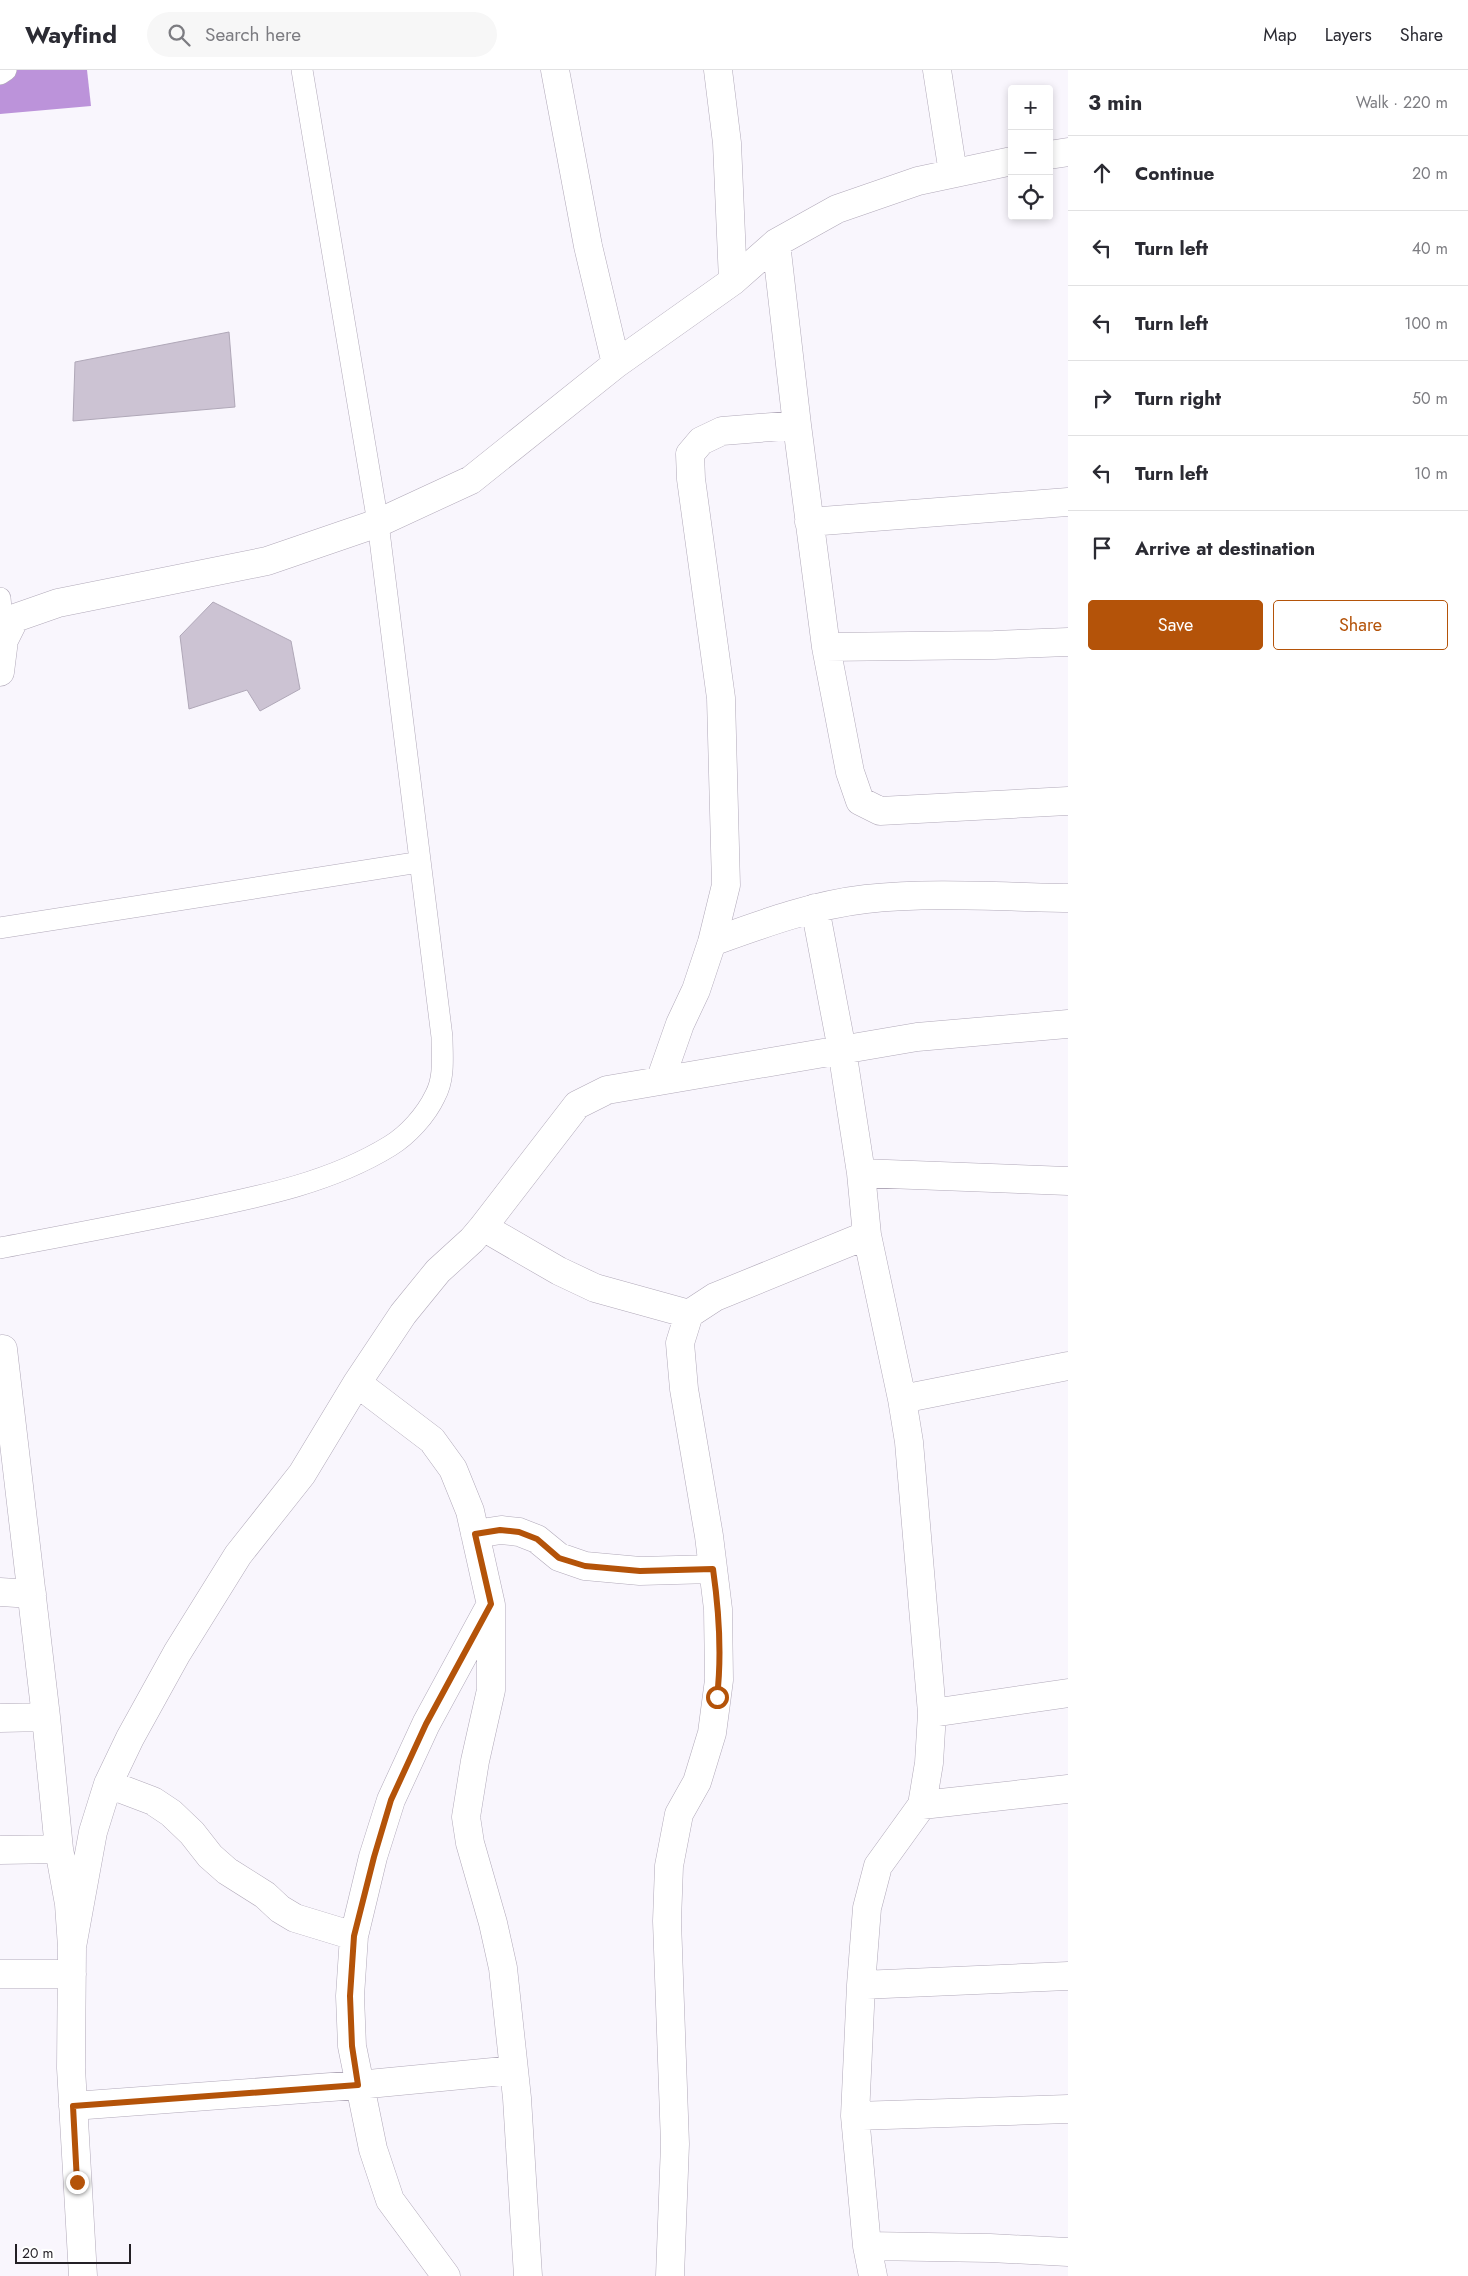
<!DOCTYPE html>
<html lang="en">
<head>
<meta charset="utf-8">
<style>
	body { margin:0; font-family:Jost,sans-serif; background:#f7f7f7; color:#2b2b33 }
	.controls { position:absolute; right:15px; top:15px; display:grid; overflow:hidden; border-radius:5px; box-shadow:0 2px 8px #0003 }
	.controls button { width:45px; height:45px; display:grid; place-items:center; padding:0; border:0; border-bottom:1px solid #e1e1e2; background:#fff; color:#2b2b33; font:25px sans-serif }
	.scale { position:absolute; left:15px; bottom:12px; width:116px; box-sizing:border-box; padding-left:5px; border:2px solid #231f25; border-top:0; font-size:14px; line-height:18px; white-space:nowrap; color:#231f25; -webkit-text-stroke:4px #fff; paint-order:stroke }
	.stop { position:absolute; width:15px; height:15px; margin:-11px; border:4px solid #b45309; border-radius:50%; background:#fff }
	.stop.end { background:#b45309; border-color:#fff; box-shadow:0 1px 5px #0008 }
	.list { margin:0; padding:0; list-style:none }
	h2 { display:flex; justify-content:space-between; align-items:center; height:65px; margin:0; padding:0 20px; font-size:21px }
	h2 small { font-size:16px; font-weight:400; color:#7c7c81 }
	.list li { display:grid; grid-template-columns:32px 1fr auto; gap:15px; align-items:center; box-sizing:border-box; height:75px; padding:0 20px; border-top:1px solid #e1e1e2 }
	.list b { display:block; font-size:19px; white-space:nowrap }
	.list em { font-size:16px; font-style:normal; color:#7c7c81 }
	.actions { display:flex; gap:10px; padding:15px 20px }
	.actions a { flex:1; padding:11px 0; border:1px solid #b45309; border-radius:5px; text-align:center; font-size:18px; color:#b45309 }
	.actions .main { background:#b45309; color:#fff }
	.icon { flex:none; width:28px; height:28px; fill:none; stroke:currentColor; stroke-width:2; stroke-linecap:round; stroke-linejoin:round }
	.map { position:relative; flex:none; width:1068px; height:2206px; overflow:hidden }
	header { display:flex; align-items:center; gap:30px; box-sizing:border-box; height:70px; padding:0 25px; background:#fff; border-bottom:1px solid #e1e1e2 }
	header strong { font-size:24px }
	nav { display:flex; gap:28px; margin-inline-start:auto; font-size:18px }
	.search { width:350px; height:45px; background:#f7f7f7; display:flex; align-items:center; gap:12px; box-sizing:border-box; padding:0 18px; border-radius:28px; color:#7c7c81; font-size:19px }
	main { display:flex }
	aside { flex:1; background:#fff }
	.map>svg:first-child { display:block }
	.water { fill:#bc93da }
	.building { fill:#ccc3d3; stroke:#b0a8b8 }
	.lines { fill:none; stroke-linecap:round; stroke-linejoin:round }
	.service-casing { stroke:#b1a9b9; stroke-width:22 }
	.minor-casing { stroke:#b1a9b9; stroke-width:29 }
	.service { stroke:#fff; stroke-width:21 }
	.minor { stroke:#fff; stroke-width:28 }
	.route { stroke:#b45309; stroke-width:6 }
</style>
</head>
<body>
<header>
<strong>Wayfind</strong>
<div class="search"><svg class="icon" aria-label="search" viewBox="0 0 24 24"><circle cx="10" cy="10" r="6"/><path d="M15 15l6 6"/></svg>Search here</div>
<nav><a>Map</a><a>Layers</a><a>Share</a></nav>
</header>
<main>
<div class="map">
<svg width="1068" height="2206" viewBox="0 0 1068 2206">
	<rect width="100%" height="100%" fill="#f9f6fd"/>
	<path class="water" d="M0,0h87l4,36 -91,8z"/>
	<path class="building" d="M229,262l6,75 -162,14 2,-59z
		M213,532l78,39 9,48 -40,22 -13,-21 -58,19 -9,-73z"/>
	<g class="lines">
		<g class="service-casing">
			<path id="service" d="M0,4l6,-4
				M0,528l4,42
				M0,858l420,-66
				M0,1178c63,-12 127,-24 190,-37 68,-14 140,-28 200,-65 18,-11 36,-31 45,-50 10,-18 7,-40 7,-59l-64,-514 -76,-453"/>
		</g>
		<g class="minor-casing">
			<path id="minor" d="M555,0l33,176 28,118
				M718,0l9,73 6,138
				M937,0l16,103
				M1049,85l19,-3
				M776,173l21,182 29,222 24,125 10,29 20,10 188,-10
				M809,452l259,-20
				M826,577l168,-2 74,-3
				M0,602l4,-32 11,-22 43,-15 209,-42 111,-38 93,-43 145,-116 117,-83 43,-38 61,-34 81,-28 94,-20
				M815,838l27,142 19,123 6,62 35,164 7,43 23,271 -3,50 -7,42 -44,61 -11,42 -6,77 -6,131 12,130 6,30
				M712,872c50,-18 101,-37 154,-43 66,-7 135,-2 202,-1
				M660,1011l20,-57 16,-34 16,-48 14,-57 -5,-187 -30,-219 -1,-25 11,-13 21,-10 75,-6
				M861,1103l207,8
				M483,1157l76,44 36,17 94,26
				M3,1279l43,368 13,132 10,55 3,43 -1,121 12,208
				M357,1313l75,57 21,29 17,42 21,94v85l-16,71 -9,56 4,26 23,80 10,45 14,130 11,178
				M902,1329l166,-33
				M475,1464l26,-4 18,2 18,7 22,18 26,9 55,5 73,-2
				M0,1522l32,2
				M932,1643l136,-20
				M0,1648l46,-1
				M108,1714l45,17 18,12 21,20 18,23 17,15 38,24 15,14 15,9 59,18
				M922,1735l146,-16
				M0,1780l59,-1
				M72,1877l21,-115 15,-48 22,-46 47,-85 61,-98 64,-81 55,-91 46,-69 35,-43 34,-31 11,-13 94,-122 30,-15 310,-53 151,-13
				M0,1904h72
				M861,1915l207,-9
				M73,2036l285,-21 156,-15
				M855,2046l213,-7
				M867,2176l123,2 78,4
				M446,2206l-56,-76 -17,-51 -21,-103 -2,-50 4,-60 19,-79 18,-57 35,-76 64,-118
				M670,2206l5,-132 -8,-223 2,-55 10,-52 18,-32 15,-49 7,-53 -1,-71 -9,-73 -25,-147 -4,-46 9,-29 26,-17 152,-62"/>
		</g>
		<use href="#service" class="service"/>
		<use href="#minor" class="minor"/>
	</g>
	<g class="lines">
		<path class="route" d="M77,2112l-4,-76 285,-21 -6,-39 -2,-50 4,-60 20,-79 17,-57 35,-76 65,-120 -16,-70 25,-4 19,2 18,7 22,19 26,8 55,5 73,-2c6,42 9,86 4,128"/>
	</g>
</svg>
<div class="controls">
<button>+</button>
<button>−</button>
<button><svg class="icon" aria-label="locate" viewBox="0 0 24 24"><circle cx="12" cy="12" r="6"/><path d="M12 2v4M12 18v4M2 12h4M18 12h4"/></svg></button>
</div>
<div class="scale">20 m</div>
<div class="stop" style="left:717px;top:1627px"></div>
<div class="stop end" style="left:77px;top:2112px"></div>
</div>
<aside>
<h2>3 min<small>Walk · 220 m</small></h2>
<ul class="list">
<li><svg class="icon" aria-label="ahead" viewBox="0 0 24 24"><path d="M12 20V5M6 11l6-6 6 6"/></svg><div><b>Continue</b></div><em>20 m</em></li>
<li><svg class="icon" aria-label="left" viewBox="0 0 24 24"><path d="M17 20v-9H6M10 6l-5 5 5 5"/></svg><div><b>Turn left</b></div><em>40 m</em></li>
<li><svg class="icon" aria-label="left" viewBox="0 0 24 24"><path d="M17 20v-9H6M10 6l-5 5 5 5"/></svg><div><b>Turn left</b></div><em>100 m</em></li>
<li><svg class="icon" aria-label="right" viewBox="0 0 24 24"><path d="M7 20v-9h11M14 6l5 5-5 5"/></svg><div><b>Turn right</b></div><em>50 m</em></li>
<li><svg class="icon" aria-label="left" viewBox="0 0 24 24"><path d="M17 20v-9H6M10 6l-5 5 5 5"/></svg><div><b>Turn left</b></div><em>10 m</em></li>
<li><svg class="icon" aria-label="arrive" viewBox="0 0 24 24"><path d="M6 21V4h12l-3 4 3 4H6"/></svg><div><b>Arrive at destination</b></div></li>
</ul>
<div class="actions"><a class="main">Save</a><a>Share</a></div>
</aside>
</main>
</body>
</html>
